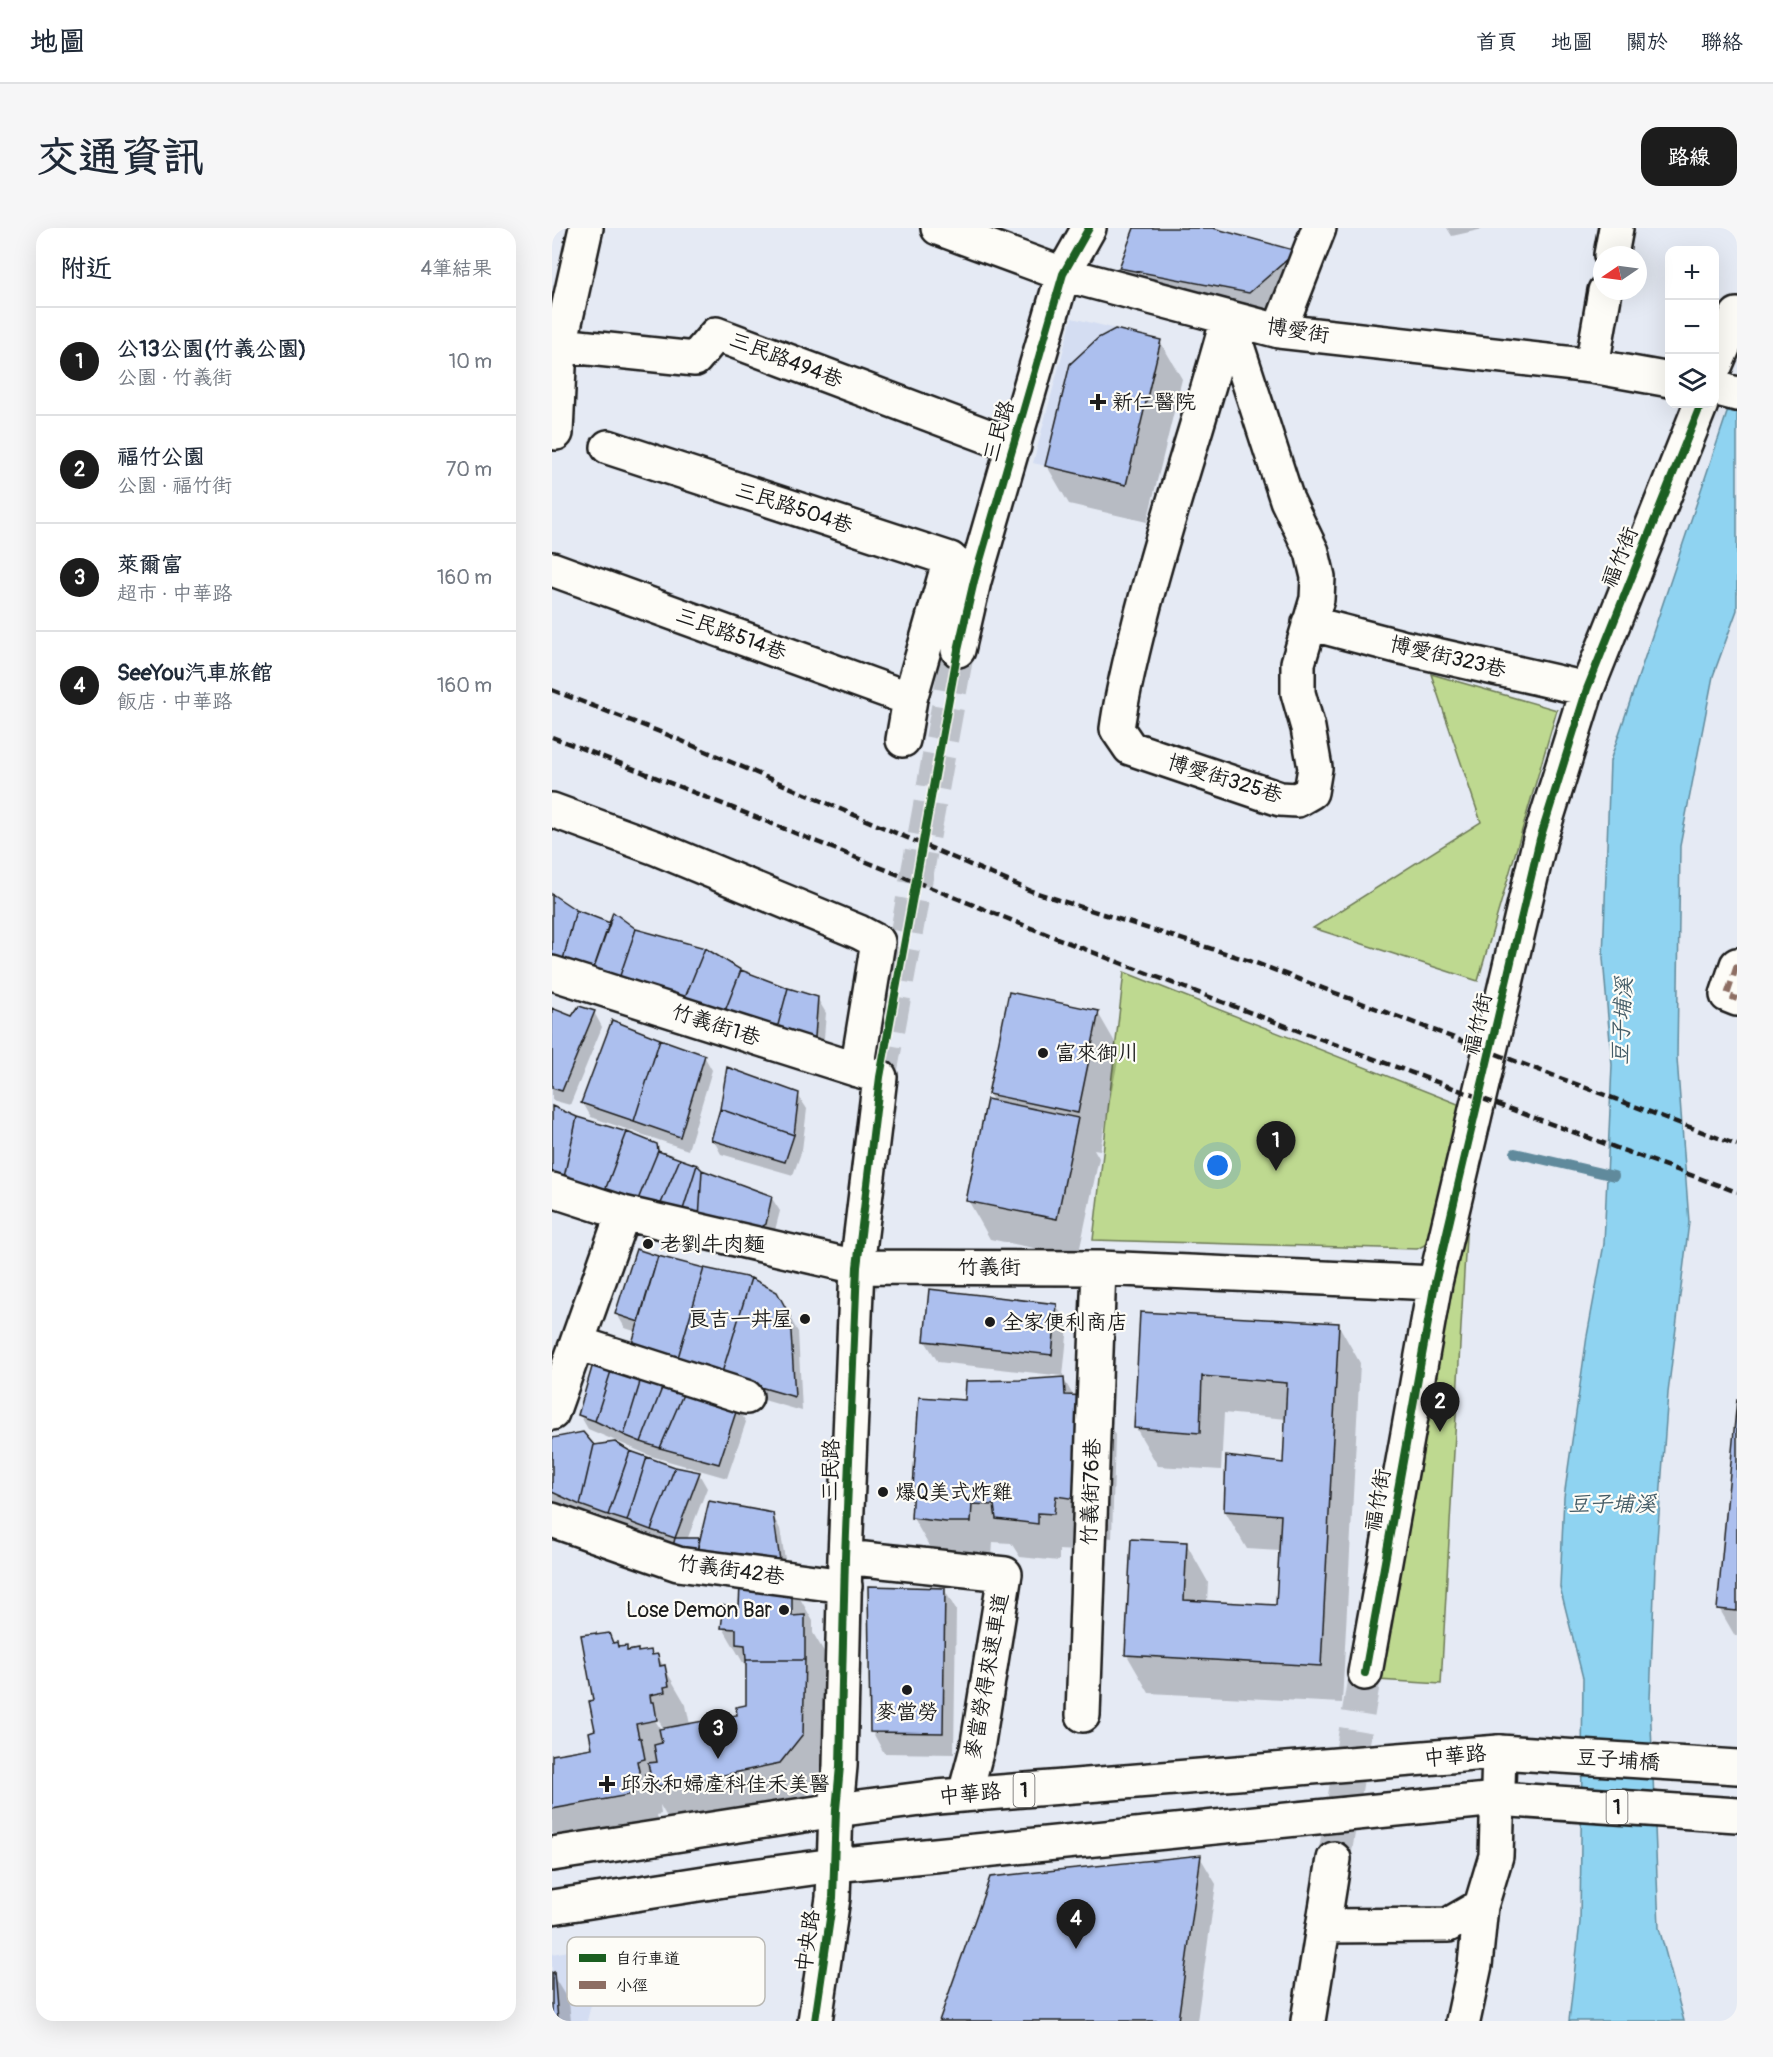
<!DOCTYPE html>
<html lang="zh-TW">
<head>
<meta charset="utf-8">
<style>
	body { margin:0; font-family:Pangolin,"LXGW WenKai TC",sans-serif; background:#f6f6f7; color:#1f2937 }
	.controls { position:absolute; right:18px; top:18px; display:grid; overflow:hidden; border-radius:12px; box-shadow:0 6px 24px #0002 }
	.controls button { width:54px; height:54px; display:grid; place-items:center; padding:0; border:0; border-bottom:2px solid #e0e1e3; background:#fff; color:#1f2937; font:30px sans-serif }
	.compass { position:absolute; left:1041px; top:18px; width:54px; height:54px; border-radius:50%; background:#fff; box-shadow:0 6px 24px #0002; rotate:257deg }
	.you { position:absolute; left:666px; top:938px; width:21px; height:21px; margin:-15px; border:4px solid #fff; border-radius:50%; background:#1a73e8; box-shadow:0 0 0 9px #1a73e833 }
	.badge { display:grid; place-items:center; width:39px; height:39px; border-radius:50%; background:#1c1c1c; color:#fff; font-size:20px; font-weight:700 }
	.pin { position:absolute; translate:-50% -50px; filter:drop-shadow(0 2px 3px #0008) }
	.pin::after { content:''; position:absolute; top:32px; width:21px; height:18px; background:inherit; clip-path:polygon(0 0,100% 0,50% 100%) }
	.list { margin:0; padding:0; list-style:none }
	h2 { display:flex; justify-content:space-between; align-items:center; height:78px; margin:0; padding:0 24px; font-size:26px }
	h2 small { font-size:20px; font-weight:400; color:#747a83 }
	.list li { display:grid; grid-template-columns:39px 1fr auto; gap:18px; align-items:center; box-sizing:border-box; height:108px; padding:0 24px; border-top:2px solid #e0e1e3 }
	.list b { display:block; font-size:22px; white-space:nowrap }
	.list p { margin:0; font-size:20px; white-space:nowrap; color:#747a83 }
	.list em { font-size:20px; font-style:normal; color:#747a83 }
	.icon { flex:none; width:33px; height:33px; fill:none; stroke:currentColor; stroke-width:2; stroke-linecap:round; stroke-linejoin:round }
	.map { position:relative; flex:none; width:1185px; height:1793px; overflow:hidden; border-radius:18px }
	header { display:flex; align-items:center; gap:36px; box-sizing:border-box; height:84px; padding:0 30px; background:#fff; border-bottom:2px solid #e0e1e3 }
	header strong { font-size:28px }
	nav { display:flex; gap:33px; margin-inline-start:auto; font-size:21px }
	.intro { display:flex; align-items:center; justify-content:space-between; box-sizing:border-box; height:144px; padding:0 36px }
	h1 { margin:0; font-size:42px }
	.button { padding:15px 27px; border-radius:18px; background:#1c1c1c; color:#fff; font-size:21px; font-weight:700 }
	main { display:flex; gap:36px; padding:0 36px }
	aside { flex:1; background:#fff; border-radius:18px; box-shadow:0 6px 24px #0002 }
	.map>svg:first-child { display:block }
	.built { fill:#d4ddf2 }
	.green { fill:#bed990; stroke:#6d7a56; stroke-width:1.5 }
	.water { fill:#8fd3f1; stroke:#618a9c; stroke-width:1.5 }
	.shadow { fill:#0003; fill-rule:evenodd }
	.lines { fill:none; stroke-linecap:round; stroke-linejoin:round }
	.stream { stroke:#618a9c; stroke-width:10 }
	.building { fill:#acbfee; stroke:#1c1c1c; stroke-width:1.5 }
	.minor-tunnel { stroke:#bdc1c9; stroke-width:33; stroke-dasharray:33 16; stroke-linecap:butt }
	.minor-casing { stroke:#1c1c1c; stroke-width:38 }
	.major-casing { stroke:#1c1c1c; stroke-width:38 }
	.minor { stroke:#fdfcf7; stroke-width:33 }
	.major { stroke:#fdfcf7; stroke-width:33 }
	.rail { stroke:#1c1c1c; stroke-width:4.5; stroke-dasharray:9 4.5; stroke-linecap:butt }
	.quiet { stroke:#8d6e63; stroke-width:6; stroke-dasharray:12 6; stroke-linecap:butt }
	.cycleway-casing { stroke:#fdfcf7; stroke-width:11 }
	.cycleway { stroke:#1b5e20; stroke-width:8 }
	.poi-dot { fill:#1c1c1c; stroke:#fdfcf7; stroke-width:2 }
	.labels { text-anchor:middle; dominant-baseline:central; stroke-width:4.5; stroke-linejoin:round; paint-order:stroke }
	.shield { fill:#fdfcf7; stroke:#605f5e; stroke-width:1.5 }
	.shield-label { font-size:20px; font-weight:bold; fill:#1c1c1c }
	.street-label { font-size:21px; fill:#1c1c1c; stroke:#fdfcf7 }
	.poi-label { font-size:21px; fill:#1c1c1c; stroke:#fdfcf7; text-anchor:start }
	.water-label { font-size:22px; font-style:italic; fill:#445c67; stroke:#fdfcf7 }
	.key { fill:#fdfcf7; stroke:#bab9b5; stroke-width:1.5 }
	.key-label { font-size:16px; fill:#1c1c1c }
</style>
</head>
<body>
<header>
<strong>地圖</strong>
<nav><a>首頁</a><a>地圖</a><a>關於</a><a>聯絡</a></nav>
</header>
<div class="intro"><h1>交通資訊</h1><a class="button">路線</a></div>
<main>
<aside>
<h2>附近<small>4筆結果</small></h2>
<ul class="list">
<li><span class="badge">1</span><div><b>公13公園(竹義公園)</b><p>公園 · 竹義街</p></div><em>10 m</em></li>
<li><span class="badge">2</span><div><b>福竹公園</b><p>公園 · 福竹街</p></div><em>70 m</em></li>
<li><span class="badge">3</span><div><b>萊爾富</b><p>超市 · 中華路</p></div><em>160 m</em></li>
<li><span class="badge">4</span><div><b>SeeYou汽車旅館</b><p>飯店 · 中華路</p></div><em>160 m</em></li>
</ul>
</aside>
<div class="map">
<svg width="1185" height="1793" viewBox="0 0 1185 1793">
	<rect width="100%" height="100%" fill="#e5eaf4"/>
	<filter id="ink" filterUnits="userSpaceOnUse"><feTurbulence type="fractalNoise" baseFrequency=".0167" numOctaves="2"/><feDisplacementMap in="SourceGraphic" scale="12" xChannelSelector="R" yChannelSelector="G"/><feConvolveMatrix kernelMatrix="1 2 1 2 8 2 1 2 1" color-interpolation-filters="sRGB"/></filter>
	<g filter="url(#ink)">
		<path class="built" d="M520,90l89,22 -35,145 -93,-22z
			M54,1716l-19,77h-35v-67z"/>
		<path class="green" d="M879,446l126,36 -79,271 -165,-53 168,-106z
			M572,744l339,134 -23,131 -23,12 -324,-9z
			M917,955l-28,501 -63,-4z"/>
		<path class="water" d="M1185,155v227l-24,66 -33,170 -3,212 12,164 -21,171 -13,174 -5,133 9,228 25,93h-115l11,-99 3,-244 -23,-91 4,-90 23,-161 17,-92 8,-179 -9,-107 7,-197z"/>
		<path class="shadow" d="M583,0h72l89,24 12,21 -47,41 -128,-24 -12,-22z
			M895,0h36v1l-31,7z
			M608,113l22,38 -35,143 -78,-18 -22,-38z
			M0,668l23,16 36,13 24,5 105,42 77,26 9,15 -4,50 -131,-44 -70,-6 -25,-11z
			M0,781l21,9 21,-6 8,15 -32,78 -18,-5z
			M546,785l22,38 -20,99 -6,-1 5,9 -21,99 -88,-18 -22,-39 26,-98 -5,-8z
			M152,828l8,14 -24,80 -97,-33 -8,-14z
			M246,867l9,14 -5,41 -9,25 -72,-21 -8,-15z
			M0,879l25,11 79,27 5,9 110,43 9,14 -7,27z
			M224,1065l22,39 4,79 -90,-26 -75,-53 -12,-4 -8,-14z
			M504,1077l12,21 -5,50 -125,-14 -13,-21z
			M590,1086l196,10 22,39 -18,340 -193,-10 -22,-38 59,-112 22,39 -1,21 71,4 3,-56 -34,-2 -22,-38 3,-53 56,7 3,-46 -63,-6 -3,57 -63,-4 -22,-38z
			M511,1150l11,19h19l22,38 -3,103 -35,-5 -2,18 -16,-1v11l-39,-4 -9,-14 -18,-1 -1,17 -57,-3 -22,-38 53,-117z
			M185,1179l9,15 -19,56 -76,-22 -63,-27 -8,-14z
			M1185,1187v221h-2l-16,-28z
			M0,1212l78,13 45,16 24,5 8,14 -20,52h15l70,-26 8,15 9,54h2l22,38v12l13,22 1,44 -3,74 -23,28 -130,23 -11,-19 1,9 -4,1 2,9 -107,27v-94l42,-8 2,-18 -1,-29 19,-58h2l3,5 7,-2 3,5 28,3 29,50 4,20 49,-8 9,-11 -1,-40h-2l-22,-38 18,-20v-21l-189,-85zM103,1485l9,17h-3l-9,-15z
			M392,1361l12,21 -2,144 -70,-1 -12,-22z
			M648,1629l16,27 -19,137h-257z
			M0,1746l17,28 2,19h-19z"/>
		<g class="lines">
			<path class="stream" d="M963,925l99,23"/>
		</g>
		<path class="building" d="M582,0h79l84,23 -48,42 -130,-25z
			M563,101l46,11 -35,145 -81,-19 25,-102 28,-26z
			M0,666l24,16 -18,69 -6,-2z
			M24,682l34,13 -23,65 -29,-9z
			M61,684l23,17 -24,70 -25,-11z
			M84,701l69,19 -23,57 -70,-6z
			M153,720l36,22 -20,51 -39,-16z
			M189,742l47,18 -13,48 -54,-15z
			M236,760l30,9 -4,53 -39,-14z
			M457,764l90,19 -21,102 -90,-19z
			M27,778l16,5 -33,80 -10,-3v-80l20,8z
			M60,792l48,19 -26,82 -53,-18z
			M108,811l45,16 -25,82 -46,-16z
			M175,839l72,26 -5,42 -74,-26z
			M435,871l91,19 -21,101 -91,-18z
			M0,878l25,11 -14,65 -11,-4z
			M168,881l74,26 -9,27 -74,-22z
			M25,889l50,15 -23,61 -41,-11z
			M75,904l30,12 1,7 -21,51 -33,-9z
			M106,923l22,8 -21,49 -22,-6z
			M128,931l17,6 -16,51 -22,-8z
			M145,937l5,5 -3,50 -18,-4z
			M150,942l70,26 -6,28 -21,14 -46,-18z
			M84,1021l22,7 -19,66 -24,-8z
			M106,1028l46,12 -27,93 -47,-11z
			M152,1040l47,10 -30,98 -44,-15z
			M199,1050l26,14 13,24 5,81 -74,-21z
			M377,1061l128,15 -5,51 -128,-14z
			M588,1084l199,11 -18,343 -196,-11 6,-116 56,3 -3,58 92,5 5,-90 -57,-4 2,-55 57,7 4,-80 -85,-7 -2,57 -66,-5z
			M43,1129l18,8 -18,56 -17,-6z
			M61,1137l29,5 -3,16 -15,49 -29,-14z
			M90,1142l24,8 -25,64 -17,-7 15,-49z
			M512,1149l1,18 29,1 -4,105 -34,-5 -2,18 -16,-1v11l-42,-5 -2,-14 -22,-1 -1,18h-25l-35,-4 8,-121 46,3 1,-19 54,-1z
			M114,1150l21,7 -27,63 -19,-6z
			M135,1157l51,21 -19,58 -59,-16z
			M1185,1171v212l-20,-2z
			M31,1204l11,13 -14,60 -28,-13v-54z
			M63,1214l15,9 -22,64 -28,-10 14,-60z
			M78,1223l17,6 -20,64 -19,-6z
			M95,1229l28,10 -24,63 -24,-9z
			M123,1239l25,5 -25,66 -24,-8z
			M157,1273l64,12 9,61 -86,-18z
			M123,1310h24l-3,23 -25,-7z
			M240,1354v34l13,-1v45h-59l-1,-15 -9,-1v-15l-15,-1 3,-23 15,2 1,-22z
			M316,1358l77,2 -2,145 -73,-1z
			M44,1405v2l13,-2 4,10 4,-1 1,5 9,-1v5l11,-2v3l13,-2 1,5 6,-1 2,12 5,-1 4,21 -5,1 1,5 -15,3 1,7h3l3,18 -21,4 3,14h2l4,21 -8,2 3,15 -4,1 2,9 -5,1 1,7 -82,15v-54l40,-7 -3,-16 6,-2 -6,-29 4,-1 -12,-65z
			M194,1432h59l-2,74 -23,29 -94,20 -38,4 -3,-13 5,-1 -2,-10 9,-1 -3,-17 8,-2 -3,-14 78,-14 -1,-8 10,-2z
			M649,1627l-23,166h-239l51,-144z
			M2,1744l4,48v1h-6v-48z"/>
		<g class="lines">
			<path class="minor-tunnel" d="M328,849l78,-427
				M782,1631l31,-186"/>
			<g class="minor-casing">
				<path id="minor" d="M386,0l125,46 216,57 313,35 78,14
					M1059,27l5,-27
					M676,90l59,182 25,52 6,25 -1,22 -19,64v30l10,35 7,40 -4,24 -14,8 -17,-1 -150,-51 -13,-19c5,-38 15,-75 24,-112 26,-101 60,-199 87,-299z
					M727,103l40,-103
					M8,117l135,14 21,-25 298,112
					M1040,138l13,-75
					M1162,141l23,-54
					M1162,160l23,6
					M0,204l4,1 4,-88 26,-117
					M56,219l342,112 24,22
					M0,341l358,130
					M757,395l92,24 186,42
					M406,422l16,-69 89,-307 26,-46
					M351,512l7,-41 40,-140
					M0,582l104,38 203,84 19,10 -21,128
					M1185,737l-10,30 10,4
					M0,745l328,104 -23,190 -12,290 -5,209 -4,44 -3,88 -18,123
					M0,962l71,23 234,54 242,1 336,15
					M25,1115l169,54
					M0,1185l71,-200
					M0,1292l126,44 167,22
					M293,1329l160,17 -28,175 -12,45
					M813,1445l70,-390 105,-444 47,-150 114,-285
					M531,1487l16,-447
					M772,1698l124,-1 33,-19 15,-50 3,-104
					M756,1793l26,-162
					M911,1793l12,-56 6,-59"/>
			</g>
			<g class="major-casing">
				<path id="major" d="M0,1626l284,-44 101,-13 562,-45 238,15
					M0,1679l172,-27 110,-15 663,-66 240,16"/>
			</g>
			<use href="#minor" class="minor"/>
			<use href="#major" class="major"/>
			<path class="rail" d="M0,462l116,45 363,156 225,72 481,182
				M0,509c159,61 316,126 474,189 235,93 474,179 711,266"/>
			<path class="quiet" d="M1185,737l-10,30 10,4"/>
			<g class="cycleway-casing">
				<path id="cycleway" d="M813,1445l70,-390 105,-444 47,-150 114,-285
					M263,1793l18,-123 3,-88 4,-44 5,-209 12,-290 23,-190 78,-427 16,-69 89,-307 26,-46"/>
			</g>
			<use href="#cycleway" class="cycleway"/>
		</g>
	</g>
	<g class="poi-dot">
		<path d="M543 165h6v6h6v6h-6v6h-6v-6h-6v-6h6z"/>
		<circle cx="491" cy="825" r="6"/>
		<circle cx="96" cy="1016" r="6"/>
		<circle cx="253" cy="1091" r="6"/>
		<circle cx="438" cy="1094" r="6"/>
		<circle cx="331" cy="1264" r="6"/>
		<circle cx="232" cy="1382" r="6"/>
		<circle cx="355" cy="1462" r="6"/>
		<path d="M52 1547h6v6h6v6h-6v6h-6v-6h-6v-6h6z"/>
	</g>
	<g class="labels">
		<g class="shield">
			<rect x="461.5" y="1545" width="21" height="34" rx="4.5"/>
			<rect x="1054.5" y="1562" width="21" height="34" rx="4.5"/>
		</g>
		<g class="shield-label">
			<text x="472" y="1562">1</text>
			<text x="1065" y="1579">1</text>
		</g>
		<g class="street-label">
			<text transform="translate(746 103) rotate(9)">博愛街</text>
			<text transform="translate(234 132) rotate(21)">三民路494巷</text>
			<text transform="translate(447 203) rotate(-74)">三民路</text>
			<text transform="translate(242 280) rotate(18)">三民路504巷</text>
			<text transform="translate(1068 329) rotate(-68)">福竹街</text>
			<text transform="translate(179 406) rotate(20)">三民路514巷</text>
			<text transform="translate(896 429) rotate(13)">博愛街323巷</text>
			<text transform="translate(673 551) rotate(17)">博愛街325巷</text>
			<text transform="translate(926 796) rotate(-77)">福竹街</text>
			<text transform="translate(164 797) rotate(18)">竹義街1巷</text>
			<text x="437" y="1039">竹義街</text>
			<text transform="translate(279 1242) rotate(-88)">三民路</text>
			<text transform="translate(539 1264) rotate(-88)">竹義街76巷</text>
			<text transform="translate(826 1272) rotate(-80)">福竹街</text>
			<text transform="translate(179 1342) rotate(8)">竹義街42巷</text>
			<text transform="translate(435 1448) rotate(-80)">麥當勞得來速車道</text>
			<text transform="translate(903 1528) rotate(-5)">中華路</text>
			<text transform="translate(1066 1532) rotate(4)">豆子埔橋</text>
			<text transform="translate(418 1566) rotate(-5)">中華路</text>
			<text transform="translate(256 1713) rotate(-82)">中央路</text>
		</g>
		<g class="poi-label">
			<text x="560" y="174">新仁醫院</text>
			<text x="503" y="825">富來御川</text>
			<text x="108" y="1016">老劉牛肉麵</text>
			<text x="241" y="1091" text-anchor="end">良吉一丼屋</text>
			<text x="450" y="1094">全家便利商店</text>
			<text x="343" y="1264">爆Q美式炸雞</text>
			<text x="220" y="1382" text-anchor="end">Lose Demon Bar</text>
			<text x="355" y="1484" text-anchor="middle">麥當勞</text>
			<text x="68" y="1556">邱永和婦產科佳禾美醫</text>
		</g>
		<g class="water-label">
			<text transform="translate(1070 793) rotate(-87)">豆子埔溪</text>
			<text x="1060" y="1276">豆子埔溪</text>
		</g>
	</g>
	<rect x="15" y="1709" width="198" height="69" rx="9" class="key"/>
	<rect x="27" y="1726" width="27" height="8" fill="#1b5e20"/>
	<rect x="27" y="1753" width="27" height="8" fill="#8d6e63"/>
	<g class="key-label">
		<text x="64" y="1736">自行車道</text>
		<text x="64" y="1763">小徑</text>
	</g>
</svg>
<div class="controls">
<button>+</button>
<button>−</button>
<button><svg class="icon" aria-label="layers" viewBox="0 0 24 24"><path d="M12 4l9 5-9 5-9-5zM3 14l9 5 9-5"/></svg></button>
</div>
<svg class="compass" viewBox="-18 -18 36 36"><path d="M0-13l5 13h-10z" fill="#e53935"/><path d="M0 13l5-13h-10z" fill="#747a83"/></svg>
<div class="you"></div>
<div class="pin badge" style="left:724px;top:943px">1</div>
<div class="pin badge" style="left:888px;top:1204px">2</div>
<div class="pin badge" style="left:166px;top:1531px">3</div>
<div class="pin badge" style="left:524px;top:1721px">4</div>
</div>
</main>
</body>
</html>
